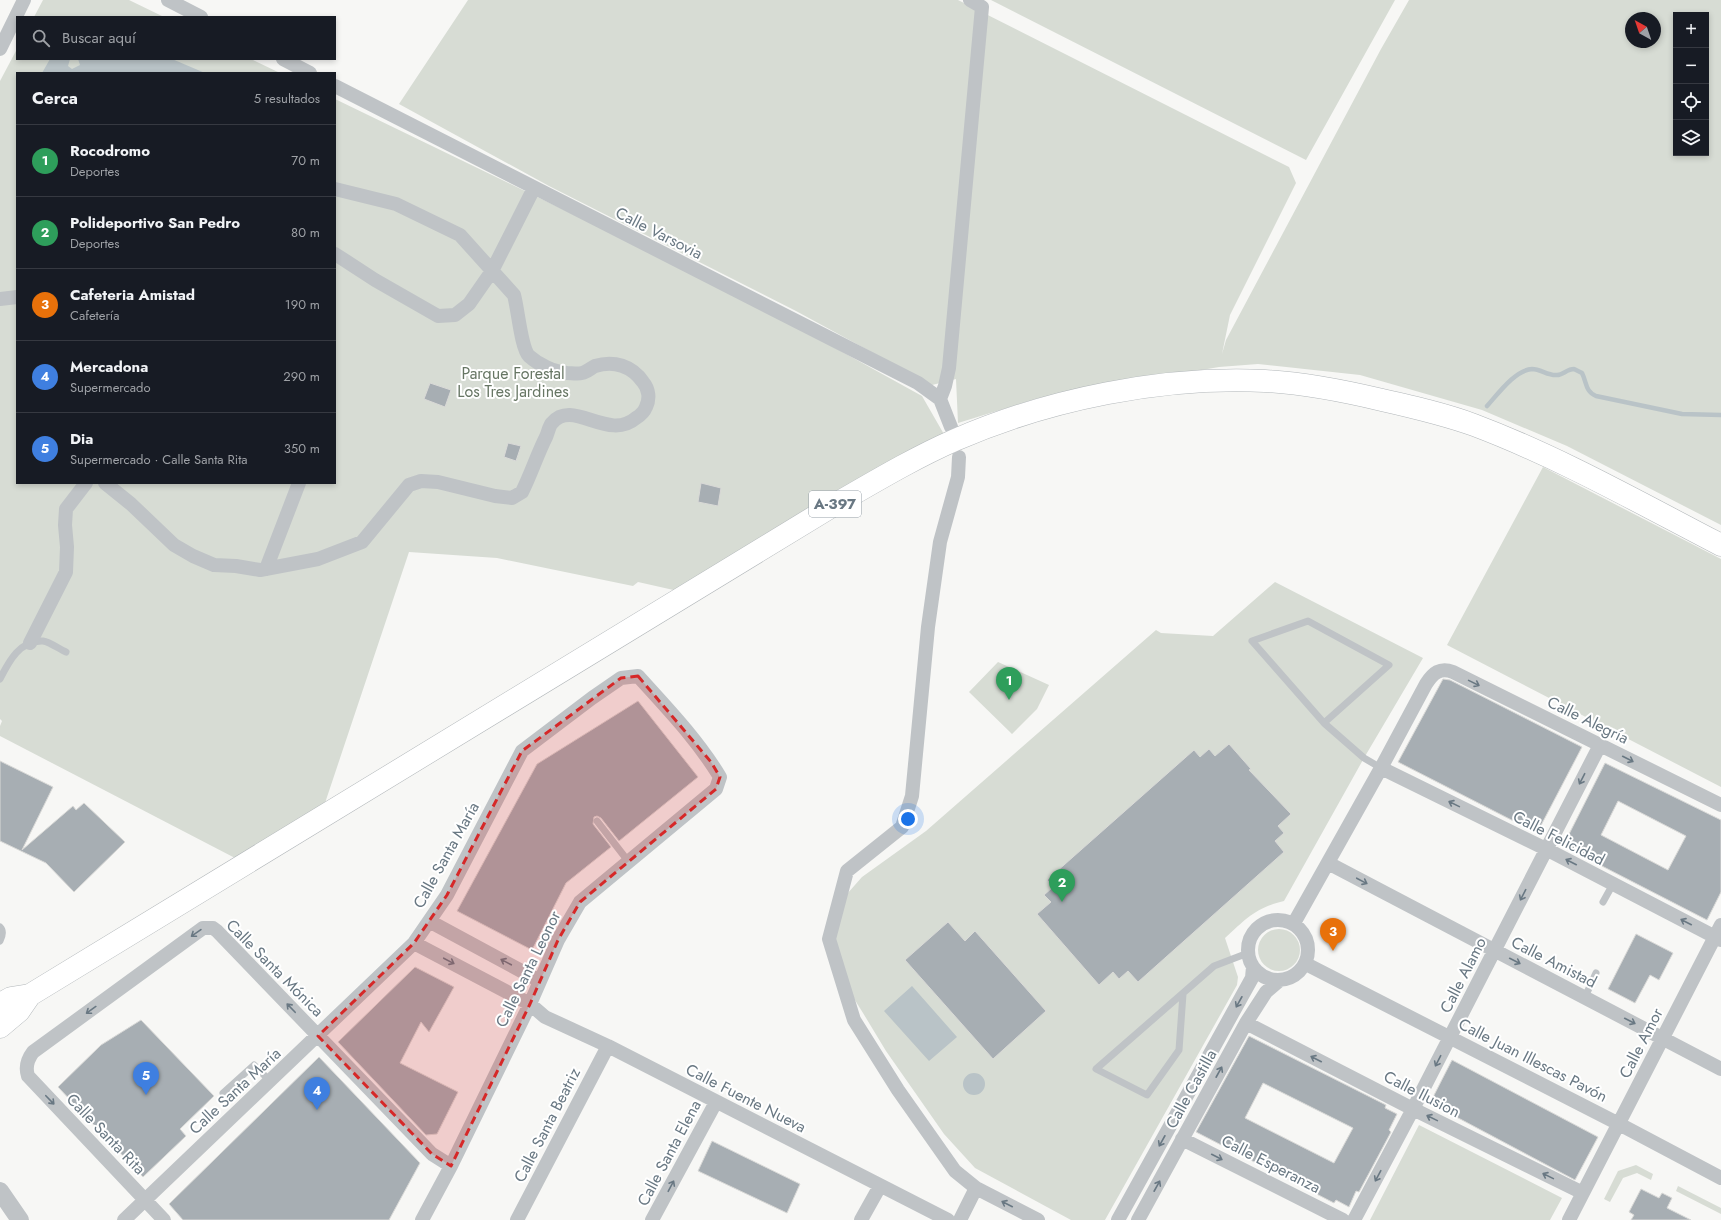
<!DOCTYPE html>
<html lang="es">
<head>
<meta charset="utf-8">
<style>
	body { margin:0; font-family:Jost,sans-serif; background:#242831; color:#f1f3f6 }
	.controls { position:absolute; right:12px; top:12px; display:grid; overflow:hidden; border-radius:0px; box-shadow:0 2px 6px #0003 }
	.controls button { width:36px; height:36px; display:grid; place-items:center; padding:0; border:0; border-bottom:1px solid #363941; background:#171b24; color:#f1f3f6; font:20px sans-serif }
	.compass { position:absolute; left:1625px; top:12px; width:36px; height:36px; border-radius:50%; background:#171b24; box-shadow:0 2px 6px #0003; rotate:320deg }
	.you { position:absolute; left:908px; top:819px; width:14px; height:14px; margin:-10px; border:3px solid #fff; border-radius:50%; background:#1a73e8; box-shadow:0 0 0 6px #1a73e833 }
	.badge { display:grid; place-items:center; width:26px; height:26px; border-radius:50%; background:#d25a3a; color:#fff; font-size:13px; font-weight:700 }
	.pin { position:absolute; translate:-50% -33px; filter:drop-shadow(0 1px 2px #0008) }
	.pin::after { content:''; position:absolute; top:21px; width:14px; height:12px; background:inherit; clip-path:polygon(0 0,100% 0,50% 100%) }
	.list { margin:0; padding:0; list-style:none }
	h2 { display:flex; justify-content:space-between; align-items:center; height:52px; margin:0; padding:0 16px; font-size:17px }
	h2 small { font-size:13px; font-weight:400; color:#9ea1a6 }
	.list li { display:grid; grid-template-columns:26px 1fr auto; gap:12px; align-items:center; box-sizing:border-box; height:72px; padding:0 16px; border-top:1px solid #363941 }
	.list b { display:block; font-size:15px; white-space:nowrap }
	.list p { margin:0; font-size:13px; white-space:nowrap; color:#9ea1a6 }
	.list em { font-size:13px; font-style:normal; color:#9ea1a6 }
	.icon { flex:none; width:22px; height:22px; fill:none; stroke:currentColor; stroke-width:2; stroke-linecap:round; stroke-linejoin:round }
	.map { position:relative; flex:none; width:1721px; height:1220px; overflow:hidden }
	.search { position:absolute; background:#171b24; box-shadow:0 2px 6px #0003; left:16px; top:16px; width:320px; height:44px; display:flex; align-items:center; gap:10px; box-sizing:border-box; padding:0 14px; border-radius:0px; color:#9ea1a6; font-size:15px }
	.panel { position:absolute; background:#171b24; box-shadow:0 2px 6px #0003; left:16px; top:72px; width:320px; height:412px; border-radius:0px }
	.map>svg:first-child { display:block }
	.green { fill:#d7dcd4; fill-rule:evenodd }
	.water { fill:#b9c3c7 }
	.lines { fill:none; stroke-linecap:round; stroke-linejoin:round }
	.stream { stroke:#b9c3c7; stroke-width:4.5 }
	.building { fill:#a7aeb3; stroke:#d9d9d7; fill-rule:evenodd }
	.primary-casing { stroke:#b2b7ba; stroke-width:23 }
	.service { stroke:#bfc3c6; stroke-width:7 }
	.minor { stroke:#bfc3c6; stroke-width:14 }
	.tertiary { stroke:#bfc3c6; stroke-width:18 }
	.primary { stroke:#fff; stroke-width:22 }
	.oneway { stroke:#697883 }
	.marked { fill:#d62828; fill-opacity:0.2; stroke:#d62828; stroke-width:3; stroke-dasharray:8 5; stroke-linejoin:round }
	.labels { text-anchor:middle; dominant-baseline:central; stroke-width:4; stroke-linejoin:round; paint-order:stroke }
	.shield { fill:#fff; stroke:#96a0a8; stroke-width:1 }
	.shield-label { font-size:15px; font-weight:bold; fill:#697883 }
	.street-label { font-size:16px; fill:#697883; stroke:#fff }
	.park-label { font-size:16px; fill:#677664; stroke:#fff }
</style>
</head>
<body>
<div class="map">
<svg width="1721" height="1220" viewBox="0 0 1721 1220">
	<rect width="100%" height="100%" fill="#f7f7f5"/>
	<path class="green" d="M43,0h86l35,17h-130z
		M468,0h490l331,167 7,16 -66,132 -8,39 4,-14 155,-291 28,-49h312v525l-154,-79 -85,-36 -122,-35 -102,-11 -39,3 -180,31 -81,25 -2,-44 -24,6 -136,-74 -247,-125 -150,-82zM1676,15h30v138h-30zM1631,18h24v24h-24z
		M991,0h404l-89,160z
		M17,49v10h234l29,14h-263v410h318v-384l399,193 188,104 23,40 -267,155 -40,-9 -5,4 -136,-28 -88,-6 -84,251 -90,55 -235,-122v-10l2,-5 -2,-2v-638z
		M1543,467l178,92v228l-274,-142z
		M1275,582l148,76 -59,100 -80,143c-29,7 -37,17 -59,37l13,39 -1,8 -132,235h-34l-96,-52 -31,-34 -58,-83 -23,-38 -10,-16 -19,-57 13,-46 15,-17 64,-46 230,-201 5,3 52,3z
		M998,662l51,23 -12,24 -25,25 -43,-42z
		M1258 950a21 21 0 1 1 42 0a21 21 0 1 1-42 0Z
		M1419,1125l143,73 -12,22h-180z
		M1636,1165l17,9 -2,6 -14,-7 -14,5 -13,24 -6,-3 14,-28z
		M1678,1186l43,22v6l-45,-23z"/>
	<path class="water" d="M50,59h20l-2,7 4,3 8,-4 -2,-6h94l33,14h-163z
		M912,986l45,51 -28,24 -45,-50z
		M963 1084a11 11 0 1 1 22 0a11 11 0 1 1-22 0Z"/>
	<g class="lines">
		<path class="stream" d="M1487,406c11,-12 28,-36 45,-37 9,0 16,7 25,6 6,0 10,-6 17,-6l8,4c5,10 3,18 14,23l86,18 39,1"/>
	</g>
	<path class="building" d="M430,383l21,7 -6,17 -21,-8z
		M508,443l13,3 -5,15 -12,-4z
		M701,483l20,5 -3,18 -20,-4z
		M1443,679l7,1 132,67 -45,86 -139,-71z
		M638,701l60,76 -79,64 -18,-23 -4,-2 -3,1 -1,7 18,23 -45,36 -34,67 -75,-39 80,-147z
		M1229,744l22,25 -2,1 42,44 -13,12 6,7 -9,8 9,11 -146,130 -10,-11 -9,8 -6,-7 -14,13 -62,-71 14,-12 -7,-7 9,-8 -6,-7 147,-130 6,7 9,-8 6,7z
		M0,761l53,26 -31,63 51,-44 3,4 8,-7 41,39 -51,50 -28,-29 -46,-22z
		M1605,763l116,57v72l-14,28 -144,-74zM1618,801l68,35 -18,34 -67,-35z
		M948,922l17,19 10,-10 71,80 -53,48 -88,-99z
		M1636,934l37,19 -14,27 -9,-5 -15,28 -27,-14z
		M415,967l39,20 -25,45 -8,-10 -21,41 58,29 -21,42 -11,1 -88,-93z
		M141,1020l73,76 -34,33 6,7 -43,41 -85,-90 43,-42z
		M1249,1036l137,69 -1,3 12,6 -8,16 2,2 -32,60 -3,-1 -7,16 -13,-7 -2,3 -138,-71zM1263,1083l90,45 -19,35 -89,-45z
		M319,1057l101,106 -31,57h-206l-14,-16z
		M1452,1060l146,77 -23,43 -145,-77z
		M712,1141l88,43 -13,29 -89,-42z
		M1641,1189l18,9 3,-5 10,5 -5,10 24,12h-60l3,-5 -5,-3z"/>
	<g class="lines">
		<g class="primary-casing">
			<path id="primary" d="M0,1004l11,-6 19,-3 804,-490c40,-23 80,-47 121,-65 94,-41 208,-64 310,-59 40,2 79,10 117,19 31,7 62,14 92,25 85,32 166,78 247,120
				M0,1027l19,-16 11,-16"/>
		</g>
		<path class="service" d="M0,679c9,-18 20,-39 43,-38 7,1 16,8 23,11
			M1324,723l-72,-82 56,-20 81,44 -65,58 40,35 17,10
			M597,821l31,40
			M1603,902l10,-18
			M0,927c4,4 2,10 0,14
			M1183,994l-4,56 -32,45 -51,-26 118,-103 34,-13
			M1585,997l11,-24
			M223,1093l31,-28 16,16"/>
		<path class="minor" d="M168,0l33,17
			M0,49l24,-49
			M283,59l27,14
			M335,86l583,297 22,16 11,28
			M335,254l40,26 63,36 17,-1 14,-11 23,-33 42,-83
			M0,299l17,-2
			M940,399l5,-13 4,-18 33,-361 -12,-7
			M959,457l-1,20 -18,65 -12,85 -16,169 -10,31 -55,44 -18,68 25,81 44,70 57,81 21,17 62,32
			M105,483l26,21 43,41 19,11 21,9 22,1 24,4 58,-11 44,-17 47,-57 12,-4 17,1 57,14 17,2 10,-6c9,-18 15,-37 24,-55 2,-4 3,-11 6,-14 21,-25 56,19 84,-5 5,-3 8,-6 10,-11 4,-8 3,-18 -3,-25 -11,-16 -29,-22 -48,-16 -4,2 -8,6 -13,7 -4,1 -11,0 -15,0 -13,-1 -28,-8 -38,-17 -8,-8 -11,-47 -15,-61l-54,-60 -64,-31 -61,-15
			M266,569l33,-86
			M30,643l36,-71 1,-25 -2,-22 1,-16 20,-26
			M1381,768l165,81 175,91
			M1328,863l393,206
			M1248 950a30 30 0 1 1 60 0a30 30 0 1 1-60 0Z
			M429,921l111,60
			M1294,923l87,-155 45,-84c7,-11 14,-17 27,-12l268,133
			M414,943l116,61 15,13 63,29 340,174
			M1306,964l313,160 102,54
			M1246,1023l167,86 170,84
			M1182,1139l161,81
			M124,1220l290,-277 33,-48 75,-144 70,-53 29,-20 17,-2c29,32 59,63 82,101l-4,12 -136,113 -22,38 -28,64 -79,162 -29,54
			M164,1220l-136,-144c-3,-9 -1,-16 5,-24l170,-124h10l4,3 215,223 19,12
			M517,1220l91,-174
			M652,1220l64,-118
			M861,1220l19,-34
			M960,1220l16,-32
			M1118,1220l134,-242 1,-11
			M1138,1220l108,-197 20,-31 14,-12
			M1354,1220l59,-111 187,-364
			M1569,1220l152,-295"/>
		<path class="tertiary" d="M0,1191l20,29"/>
		<use href="#primary" class="primary"/>
	</g>
	<defs><path id="oneway-shaft" d="M-6 0H5M1.5-3L5.5 0L1.5 3" fill="none" stroke-width="1.6" stroke-linecap="round" stroke-linejoin="round"/></defs>
	<g class="oneway">
		<use href="#oneway-shaft" transform="translate(1474 683) rotate(26)"/>
		<use href="#oneway-shaft" transform="translate(1628 759) rotate(27)"/>
		<use href="#oneway-shaft" transform="translate(1582 779) rotate(117)"/>
		<use href="#oneway-shaft" transform="translate(1454 804) rotate(-154)"/>
		<use href="#oneway-shaft" transform="translate(1571 862) rotate(-153)"/>
		<use href="#oneway-shaft" transform="translate(1362 881) rotate(28)"/>
		<use href="#oneway-shaft" transform="translate(1523 895) rotate(117)"/>
		<use href="#oneway-shaft" transform="translate(1686 922) rotate(-153)"/>
		<use href="#oneway-shaft" transform="translate(196 933) rotate(145)"/>
		<use href="#oneway-shaft" transform="translate(449 961) rotate(28)"/>
		<use href="#oneway-shaft" transform="translate(1515 961) rotate(27)"/>
		<use href="#oneway-shaft" transform="translate(506 962) rotate(-152)"/>
		<use href="#oneway-shaft" transform="translate(1239 1002) rotate(119)"/>
		<use href="#oneway-shaft" transform="translate(291 1008) rotate(-134)"/>
		<use href="#oneway-shaft" transform="translate(91 1010) rotate(144)"/>
		<use href="#oneway-shaft" transform="translate(1630 1021) rotate(27)"/>
		<use href="#oneway-shaft" transform="translate(1316 1059) rotate(-153)"/>
		<use href="#oneway-shaft" transform="translate(1438 1061) rotate(117)"/>
		<use href="#oneway-shaft" transform="translate(1219 1072) rotate(-61)"/>
		<use href="#oneway-shaft" transform="translate(50 1100) rotate(46)"/>
		<use href="#oneway-shaft" transform="translate(1432 1118) rotate(-154)"/>
		<use href="#oneway-shaft" transform="translate(1162 1141) rotate(119)"/>
		<use href="#oneway-shaft" transform="translate(1217 1157) rotate(27)"/>
		<use href="#oneway-shaft" transform="translate(1378 1176) rotate(118)"/>
		<use href="#oneway-shaft" transform="translate(1548 1176) rotate(-154)"/>
		<use href="#oneway-shaft" transform="translate(671 1186) rotate(-62)"/>
		<use href="#oneway-shaft" transform="translate(1157 1186) rotate(-61)"/>
		<use href="#oneway-shaft" transform="translate(1007 1204) rotate(-153)"/>
	</g>
	<path class="marked" d="M638,676l73,86 9,15 -4,12 -136,113 -22,38 -28,64 -79,162 -19,-12 -114,-118 96,-93 33,-48 75,-144 99,-73z"/>
	<g class="labels">
		<rect class="shield" x="809" y="491" width="52" height="26" rx="3"/>
		<g class="shield-label">
			<text x="835" y="504">A-397</text>
		</g>
		<g class="street-label">
			<text transform="translate(659 233) rotate(27)">Calle Varsovia</text>
			<text transform="translate(1588 720) rotate(26)">Calle Alegría</text>
			<text transform="translate(1559 838) rotate(27)">Calle Felicidad</text>
			<text transform="translate(446 855) rotate(-61)">Calle Santa María</text>
			<text transform="translate(1554 962) rotate(27)">Calle Amistad</text>
			<text transform="translate(275 968) rotate(45)">Calle Santa Mónica</text>
			<text transform="translate(528 969) rotate(-64)">Calle Santa Leonor</text>
			<text transform="translate(1463 975) rotate(-63)">Calle Alamo</text>
			<text transform="translate(1641 1043) rotate(-63)">Calle Amor</text>
			<text transform="translate(1533 1060) rotate(27)">Calle Juan Illescas Pavón</text>
			<text transform="translate(1191 1089) rotate(-61)">Calle Castilla</text>
			<text transform="translate(235 1091) rotate(-43)">Calle Santa María</text>
			<text transform="translate(1422 1094) rotate(27)">Calle Ilusion</text>
			<text transform="translate(746 1098) rotate(27)">Calle Fuente Nueva</text>
			<text transform="translate(547 1125) rotate(-63)">Calle Santa Beatriz</text>
			<text transform="translate(106 1134) rotate(46)">Calle Santa Rita</text>
			<text transform="translate(669 1153) rotate(-62)">Calle Santa Elena</text>
			<text transform="translate(1271 1164) rotate(27)">Calle Esperanza</text>
		</g>
		<g class="park-label">
			<text x="513" y="373">Parque Forestal<tspan x="513" dy="18">Los Tres Jardines</tspan></text>
		</g>
	</g>
</svg>
<div class="controls">
<button>+</button>
<button>−</button>
<button><svg class="icon" aria-label="locate" viewBox="0 0 24 24"><circle cx="12" cy="12" r="6"/><path d="M12 2v4M12 18v4M2 12h4M18 12h4"/></svg></button>
<button><svg class="icon" aria-label="layers" viewBox="0 0 24 24"><path d="M12 4l9 5-9 5-9-5zM3 14l9 5 9-5"/></svg></button>
</div>
<svg class="compass" viewBox="-18 -18 36 36"><path d="M0-13l5 13h-10z" fill="#e53935"/><path d="M0 13l5-13h-10z" fill="#9ea1a6"/></svg>
<div class="you"></div>
<div class="pin badge" style="left:1009px;top:700px;background:#2e9e5b">1</div>
<div class="pin badge" style="left:1062px;top:902px;background:#2e9e5b">2</div>
<div class="pin badge" style="left:1333px;top:951px;background:#e8710a">3</div>
<div class="pin badge" style="left:317px;top:1110px;background:#3f7fe0">4</div>
<div class="pin badge" style="left:146px;top:1095px;background:#3f7fe0">5</div>
<div class="search"><svg class="icon" aria-label="search" viewBox="0 0 24 24"><circle cx="10" cy="10" r="6"/><path d="M15 15l6 6"/></svg>Buscar aquí</div>
<section class="panel">
<h2>Cerca<small>5 resultados</small></h2>
<ul class="list">
<li><span class="badge" style="background:#2e9e5b">1</span><div><b>Rocodromo</b><p>Deportes</p></div><em>70 m</em></li>
<li><span class="badge" style="background:#2e9e5b">2</span><div><b>Polideportivo San Pedro</b><p>Deportes</p></div><em>80 m</em></li>
<li><span class="badge" style="background:#e8710a">3</span><div><b>Cafeteria Amistad</b><p>Cafetería</p></div><em>190 m</em></li>
<li><span class="badge" style="background:#3f7fe0">4</span><div><b>Mercadona</b><p>Supermercado</p></div><em>290 m</em></li>
<li><span class="badge" style="background:#3f7fe0">5</span><div><b>Dia</b><p>Supermercado · Calle Santa Rita</p></div><em>350 m</em></li>
</ul>
</section>
</div>
</body>
</html>
